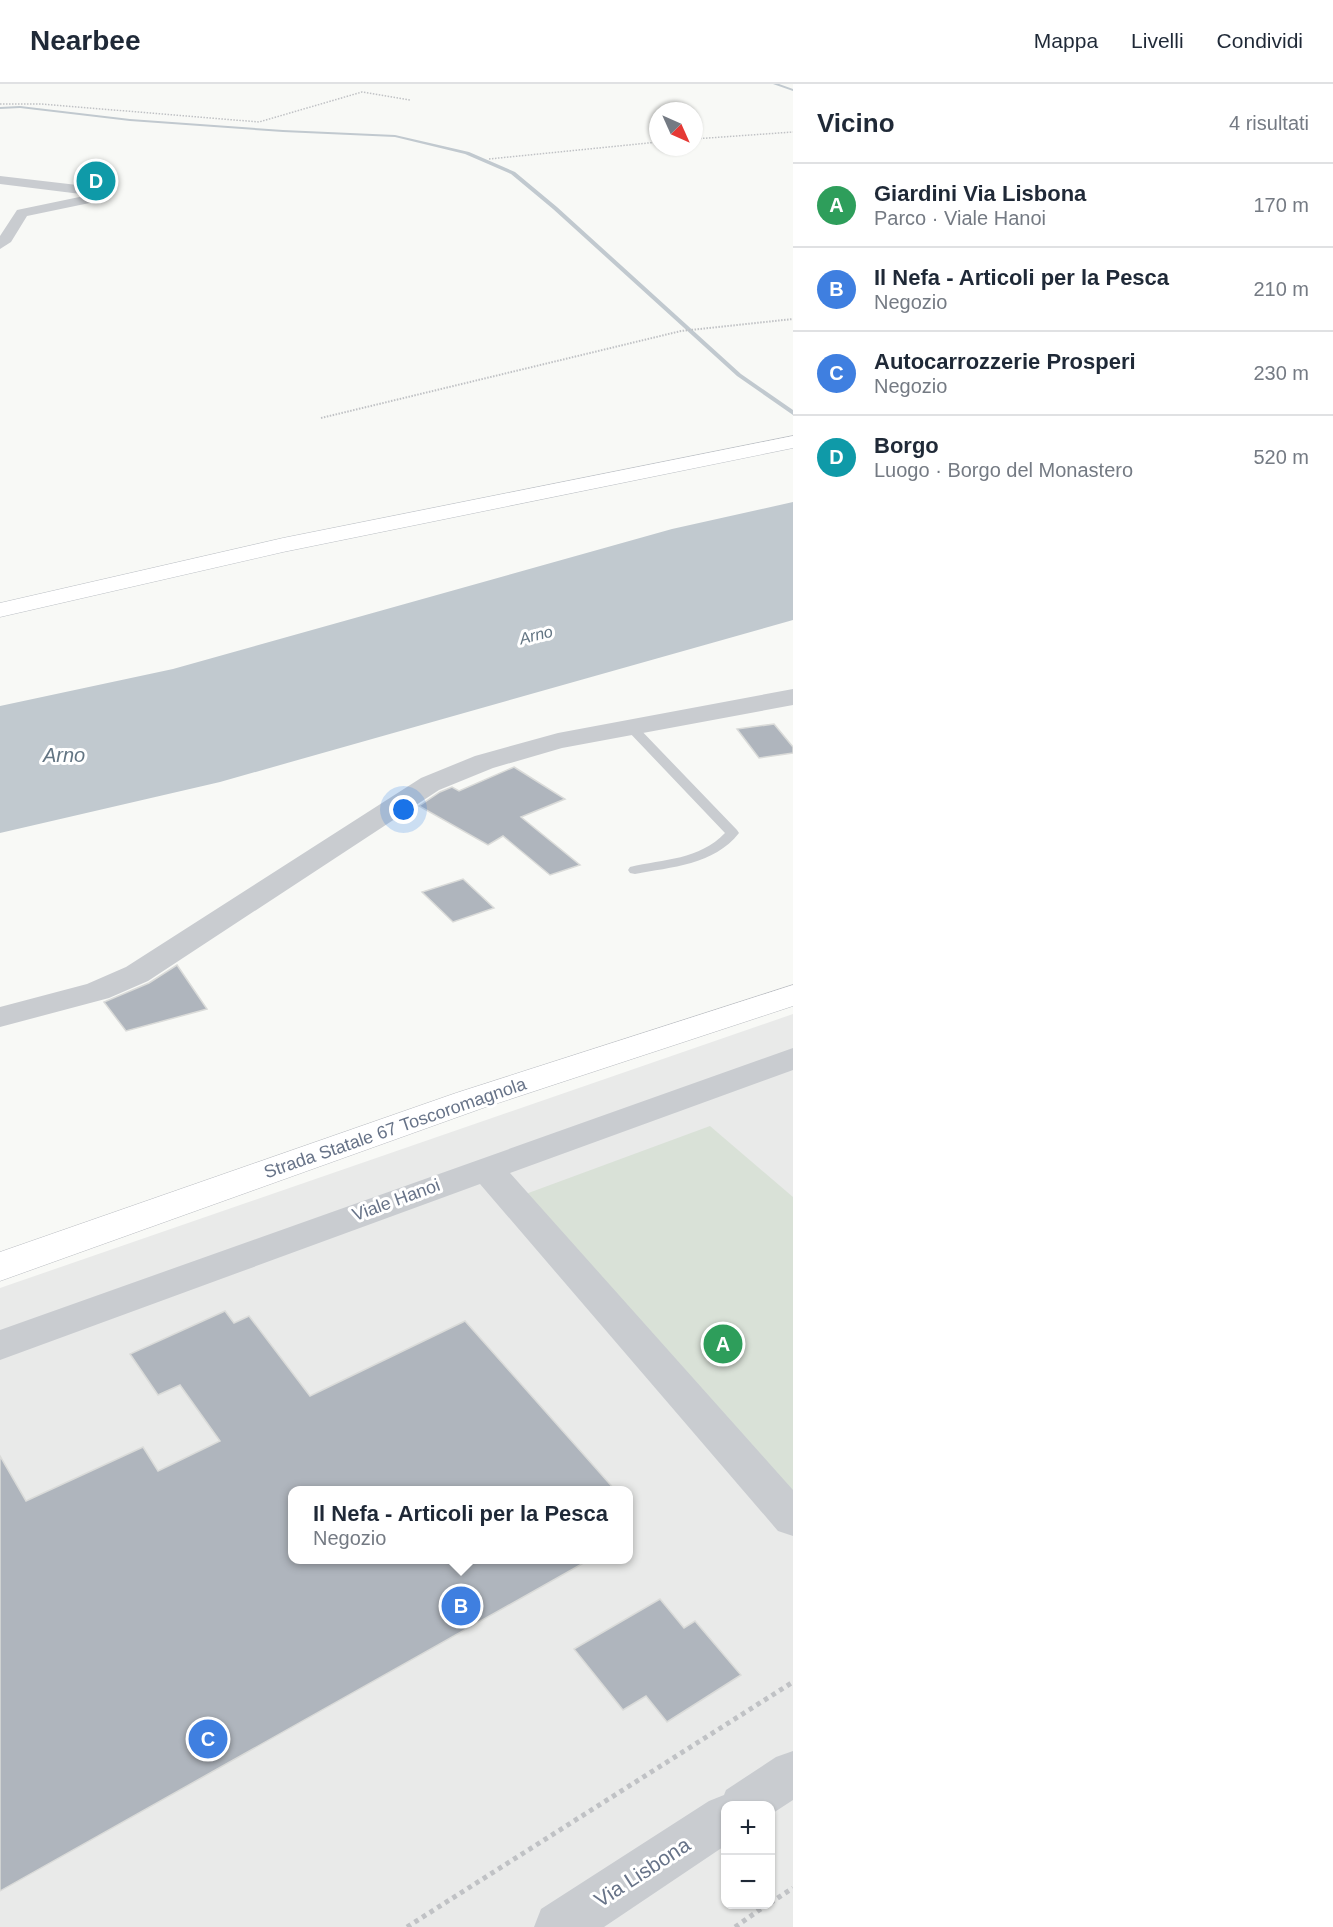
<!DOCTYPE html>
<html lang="it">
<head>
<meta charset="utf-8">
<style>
	body { margin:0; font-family:Helvetica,sans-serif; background:#f6f6f7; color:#1f2937 }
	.controls { position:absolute; right:18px; bottom:18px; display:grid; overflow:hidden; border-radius:12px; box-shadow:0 2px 4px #0004 }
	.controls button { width:54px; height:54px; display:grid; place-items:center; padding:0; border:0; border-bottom:2px solid #e0e1e3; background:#fff; color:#1f2937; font:30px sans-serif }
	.compass { position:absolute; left:649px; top:18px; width:54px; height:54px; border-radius:50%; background:#fff; box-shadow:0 2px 4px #0004; rotate:135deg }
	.you { position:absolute; left:404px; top:726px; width:21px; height:21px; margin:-15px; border:4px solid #fff; border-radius:50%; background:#1a73e8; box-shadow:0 0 0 9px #1a73e833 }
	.badge { display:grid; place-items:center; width:39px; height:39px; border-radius:50%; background:#794c31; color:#fff; font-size:20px; font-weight:700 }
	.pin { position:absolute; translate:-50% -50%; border:3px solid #fff; box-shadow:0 2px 6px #0006 }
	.popup { position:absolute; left:288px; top:1402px; width:345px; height:78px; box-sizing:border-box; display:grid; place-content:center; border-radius:12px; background:#fff; filter:drop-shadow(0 2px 4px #0005); font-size:20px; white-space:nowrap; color:#747a83 }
	.popup b { font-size:22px; color:#1f2937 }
	.popup::after { content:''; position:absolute; left:50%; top:100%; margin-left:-12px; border:12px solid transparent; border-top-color:#fff }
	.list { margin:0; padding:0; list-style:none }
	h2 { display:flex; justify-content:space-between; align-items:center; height:78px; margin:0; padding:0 24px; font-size:26px }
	h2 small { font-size:20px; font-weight:400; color:#747a83 }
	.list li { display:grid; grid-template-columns:39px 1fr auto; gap:18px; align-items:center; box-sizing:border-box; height:84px; padding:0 24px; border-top:2px solid #e0e1e3 }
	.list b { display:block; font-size:22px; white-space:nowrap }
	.list p { margin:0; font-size:20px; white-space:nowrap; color:#747a83 }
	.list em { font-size:20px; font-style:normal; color:#747a83 }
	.map { position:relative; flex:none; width:793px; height:1843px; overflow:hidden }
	header { display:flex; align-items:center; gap:36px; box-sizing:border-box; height:84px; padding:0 30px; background:#fff; border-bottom:2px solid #e0e1e3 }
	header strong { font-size:28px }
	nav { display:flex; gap:33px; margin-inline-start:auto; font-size:21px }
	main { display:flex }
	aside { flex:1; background:#fff }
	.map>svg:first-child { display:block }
	.built { fill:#e9eae9; fill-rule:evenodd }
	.green { fill:#d9e1d7 }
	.water { fill:#c1c9cf }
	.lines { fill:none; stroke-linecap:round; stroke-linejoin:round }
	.stream { fill:#c1c9cf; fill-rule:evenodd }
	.building { fill:#afb5bd; stroke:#dadbd9; stroke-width:1.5 }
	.secondary-casing { stroke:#bbbfc4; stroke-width:1 }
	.primary-casing { stroke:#babdc2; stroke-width:1 }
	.path-far2 { stroke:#c0c2c5; stroke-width:1.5; stroke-dasharray:1.5 1.5; stroke-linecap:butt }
	.path-far1 { stroke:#c0c2c5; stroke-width:2; stroke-dasharray:1.5 1.5; stroke-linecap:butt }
	.path { stroke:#c0c2c5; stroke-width:5; stroke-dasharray:4.5 4.5; stroke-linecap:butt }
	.lane { fill:#c9ccd0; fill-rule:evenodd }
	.street { fill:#c9ccd0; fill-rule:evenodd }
	.secondary { fill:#fff; fill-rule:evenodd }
	.primary { fill:#fff; fill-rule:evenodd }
	.labels { text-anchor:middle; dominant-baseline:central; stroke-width:6; stroke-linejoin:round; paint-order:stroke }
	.far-water-label { font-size:16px; font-style:italic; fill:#637583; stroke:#fff }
	.street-label { font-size:18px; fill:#677388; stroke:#fff }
	.water-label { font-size:20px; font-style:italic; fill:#637583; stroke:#fff }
	.near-street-label { font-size:21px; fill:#677388; stroke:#fff }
</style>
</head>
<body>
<header>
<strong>Nearbee</strong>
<nav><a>Mappa</a><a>Livelli</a><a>Condividi</a></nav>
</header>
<main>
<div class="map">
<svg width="793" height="1843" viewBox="0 0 793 1843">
	<rect width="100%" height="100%" fill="#f8f9f6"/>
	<path class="built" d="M793,930v913h-793v-639zM293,1406h336v70h-336zM726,1722h44v98h-44z"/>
	<path class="green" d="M710,1042l83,71v297l-270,-299z"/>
	<path class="water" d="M793,418v118l-573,162 -220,51v-127l173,-37 499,-140z"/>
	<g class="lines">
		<path class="stream" d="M773,0h6l14,5v2z
			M20,22l110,13 153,11 112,5 74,17 46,20 42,35 184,167 52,36v5l-56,-39 -184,-167 -42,-35 -46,-20 -70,-17 -112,-5 -153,-11 -110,-13 -20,1v-2z"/>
	</g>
	<path class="building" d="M774,640l19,23v6l-34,5 -22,-29z
		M514,683l51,32 -44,18 59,48 -30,10 -47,-39 -15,9 -69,-39 21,-14 12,-5 7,4z
		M463,795l31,29 -41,14 -31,-30z
		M177,881l30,44 -81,22 -22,-29 45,-19z
		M225,1227l9,12 15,-7 61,80 155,-75 151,170h-323v69h296l-589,331v-435l26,45 117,-54 15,24 62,-30 -40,-56 -22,10 -28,-41z
		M660,1515l24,29 11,-7 46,54 -74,47 -21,-26 -23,14 -49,-61z"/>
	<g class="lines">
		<g class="secondary-casing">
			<path id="secondary" d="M793,352v12l-510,104 -283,65v-14l283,-65z"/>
		</g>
		<g class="primary-casing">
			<path id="primary" d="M793,901v21l-313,103 -480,172v-29l456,-159z"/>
		</g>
		<path class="path-far2" d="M0,20h41l218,18 103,-30 48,8
			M694,55l99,-7
			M489,75l169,-17"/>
		<path class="path-far1" d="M321,334l360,-87 112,-12"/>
		<path class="path" d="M770,1819l23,-15
			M407,1843l386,-245
			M735,1843l33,-23"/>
		<path class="lane" d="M631,639l4,1 102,106 2,3c-25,32 -68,34 -104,41l-5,-1 -2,-3 2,-3c34,-8 69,-7 95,-34l-98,-103v-6z"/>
		<path class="street" d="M0,92l103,12 5,1 3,7 -7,4 -77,16 -16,26 -11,7v-13l17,-26 72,-15 -89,-11z
			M793,605v16l-231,43 -69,20 -54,22 -291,191 -39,17 -109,29v-20l87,-23 39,-17 295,-189 54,-22 83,-23z
			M793,964v22l-283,103 283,317v46l-15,-5 -298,-347 -480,176v-30z
			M793,1667v49l-23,15v-9h-44v39l-122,82h-70l7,-18 168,-108 15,-6 2,-5 50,-33z"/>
		<use href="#secondary" class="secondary"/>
		<use href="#primary" class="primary"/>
	</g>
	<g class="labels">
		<g class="far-water-label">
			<text transform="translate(536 551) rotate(-14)">Arno</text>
		</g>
		<g class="street-label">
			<text transform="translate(395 1044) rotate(-19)">Strada Statale 67 Toscoromagnola</text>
			<text transform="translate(396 1116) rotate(-20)">Viale Hanoi</text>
		</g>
		<g class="water-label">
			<text x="64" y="671">Arno</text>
		</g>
		<g class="near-street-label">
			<text transform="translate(642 1788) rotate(-33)">Via Lisbona</text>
		</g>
	</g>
</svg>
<div class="controls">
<button>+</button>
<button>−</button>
</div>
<svg class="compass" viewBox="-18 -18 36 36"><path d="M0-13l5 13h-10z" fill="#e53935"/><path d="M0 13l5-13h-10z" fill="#747a83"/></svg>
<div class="you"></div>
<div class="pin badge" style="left:723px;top:1260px;background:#2e9e5b">A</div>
<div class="pin badge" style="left:461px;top:1522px;background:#3f7fe0">B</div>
<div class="popup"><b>Il Nefa - Articoli per la Pesca</b>Negozio</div>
<div class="pin badge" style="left:208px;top:1655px;background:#3f7fe0">C</div>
<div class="pin badge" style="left:96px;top:97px;background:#0f9aa8">D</div>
</div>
<aside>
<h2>Vicino<small>4 risultati</small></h2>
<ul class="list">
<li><span class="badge" style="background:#2e9e5b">A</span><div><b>Giardini Via Lisbona</b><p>Parco · Viale Hanoi</p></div><em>170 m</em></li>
<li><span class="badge" style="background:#3f7fe0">B</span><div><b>Il Nefa - Articoli per la Pesca</b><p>Negozio</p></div><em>210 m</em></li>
<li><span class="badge" style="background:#3f7fe0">C</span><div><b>Autocarrozzerie Prosperi</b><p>Negozio</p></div><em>230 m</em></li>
<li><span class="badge" style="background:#0f9aa8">D</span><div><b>Borgo</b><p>Luogo · Borgo del Monastero</p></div><em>520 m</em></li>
</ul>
</aside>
</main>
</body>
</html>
